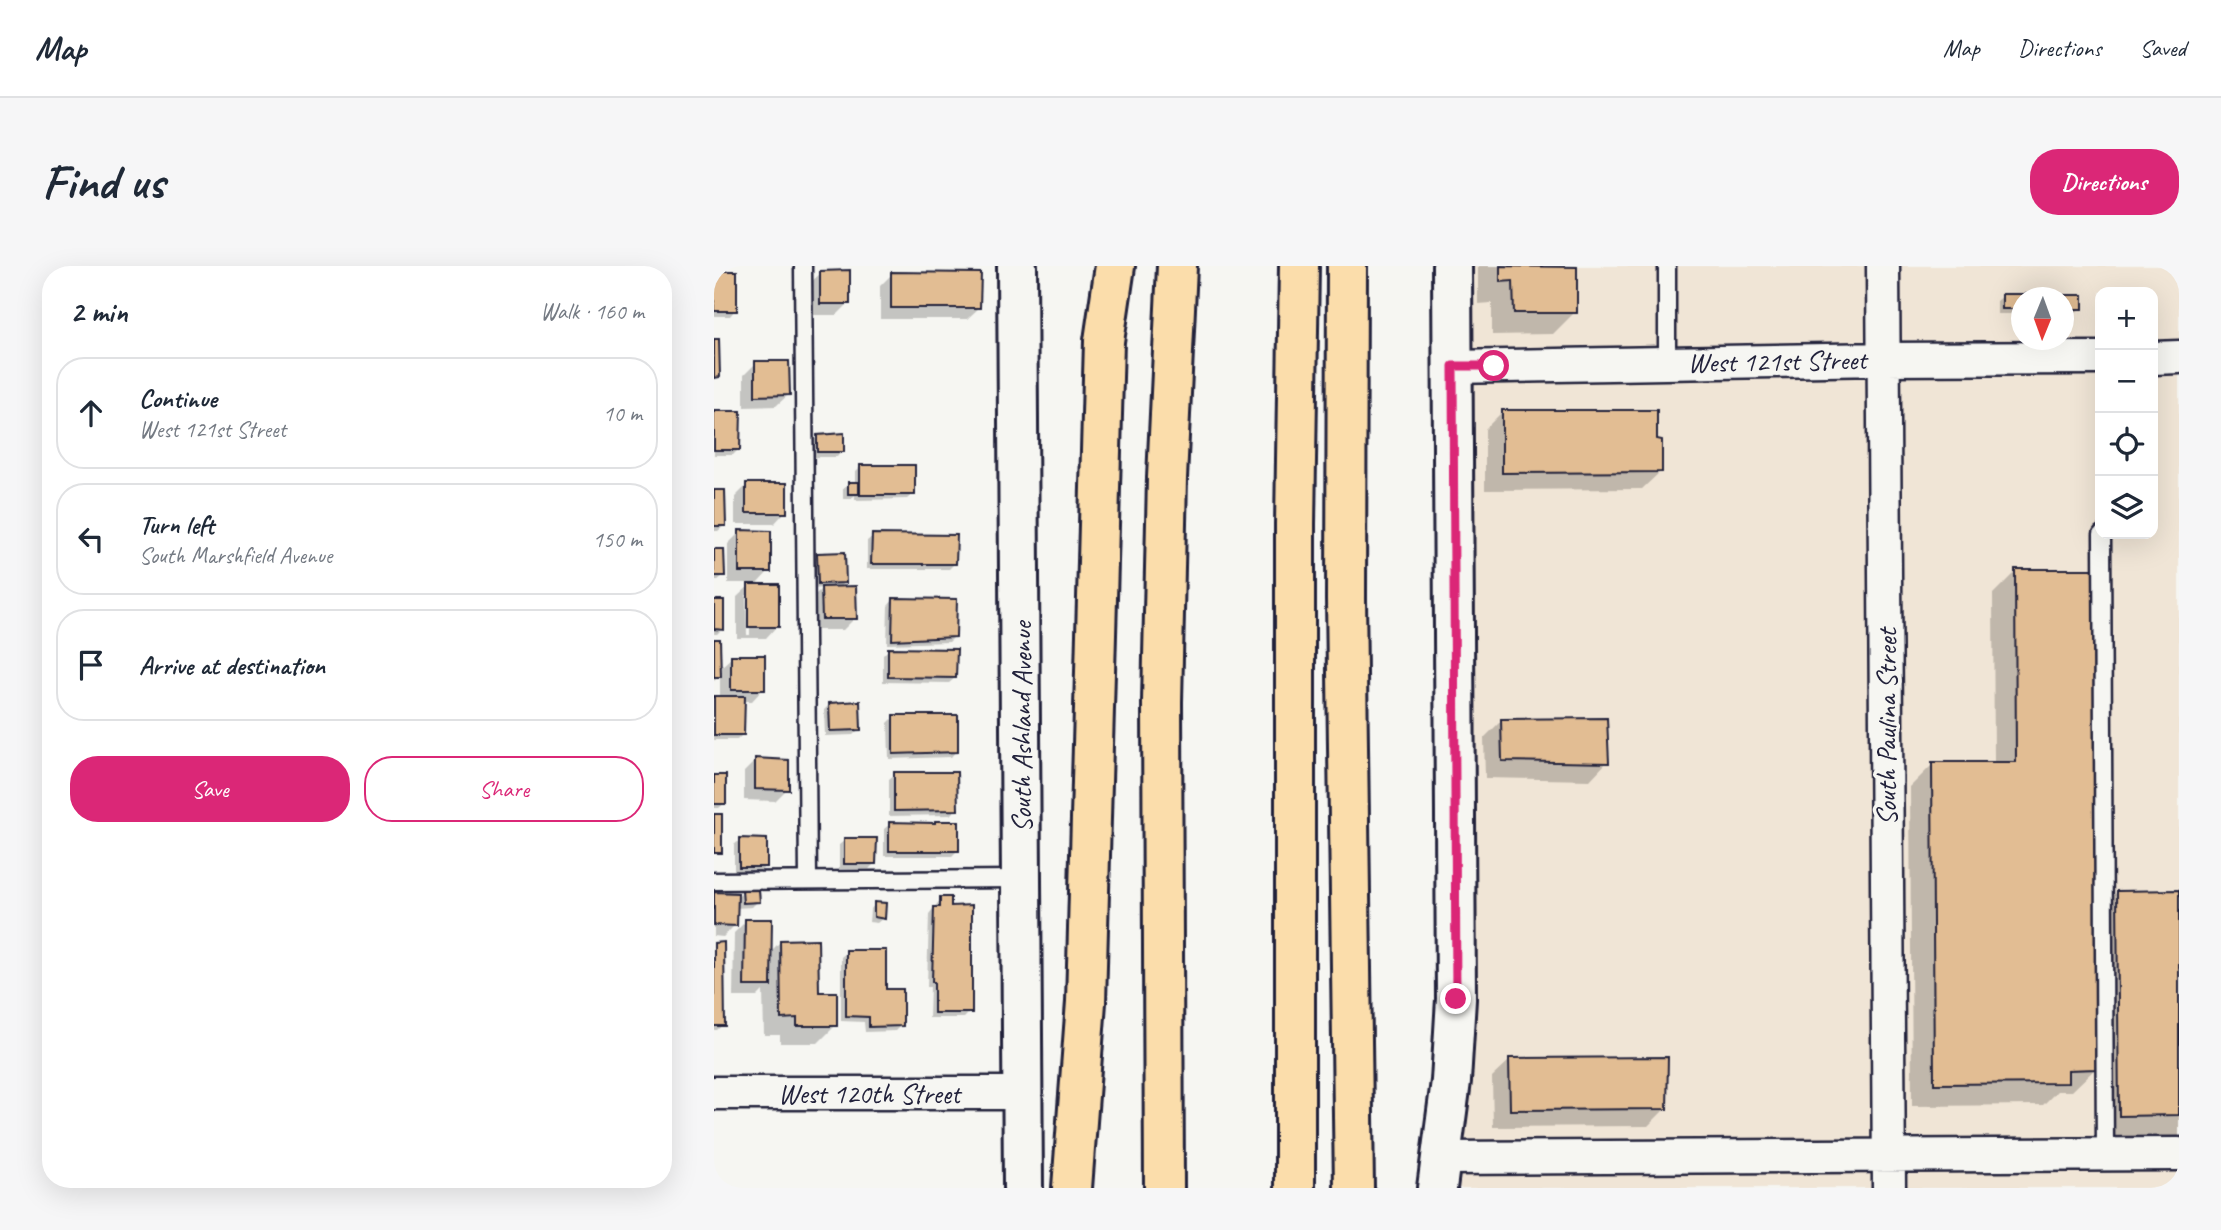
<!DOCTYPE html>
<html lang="en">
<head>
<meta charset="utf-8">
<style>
	body { margin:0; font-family:Caveat,sans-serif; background:#f6f6f7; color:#1f2937 }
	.controls { position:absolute; right:21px; top:21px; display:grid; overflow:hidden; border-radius:14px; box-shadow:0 7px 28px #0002 }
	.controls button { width:63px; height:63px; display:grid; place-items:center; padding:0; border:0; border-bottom:2px solid #e0e1e3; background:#fff; color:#1f2937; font:35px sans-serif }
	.compass { position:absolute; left:1297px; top:21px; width:63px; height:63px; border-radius:50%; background:#fff; box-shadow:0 7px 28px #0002; rotate:181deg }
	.stop { position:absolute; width:21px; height:21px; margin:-16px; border:5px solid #db2777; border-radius:50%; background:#fff }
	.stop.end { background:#db2777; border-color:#fff; box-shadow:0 2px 7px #0008 }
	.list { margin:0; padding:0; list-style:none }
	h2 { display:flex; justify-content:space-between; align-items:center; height:91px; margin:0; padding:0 28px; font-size:30px }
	h2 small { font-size:23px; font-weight:400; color:#747a83 }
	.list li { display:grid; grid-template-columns:46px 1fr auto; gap:21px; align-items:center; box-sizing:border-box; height:112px; margin:0 14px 14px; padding:0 14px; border:2px solid #e0e1e3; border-radius:28px }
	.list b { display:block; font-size:26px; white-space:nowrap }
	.list p { margin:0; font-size:23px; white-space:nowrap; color:#747a83 }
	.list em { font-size:23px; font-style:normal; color:#747a83 }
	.actions { display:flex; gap:14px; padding:21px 28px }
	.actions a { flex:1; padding:16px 0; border:2px solid #db2777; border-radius:28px; text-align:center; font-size:24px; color:#db2777 }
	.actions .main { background:#db2777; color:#fff }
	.icon { flex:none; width:38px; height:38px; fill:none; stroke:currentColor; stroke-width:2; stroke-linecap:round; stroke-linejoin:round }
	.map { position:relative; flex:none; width:1465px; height:922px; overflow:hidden; border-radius:28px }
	header { display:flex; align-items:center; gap:42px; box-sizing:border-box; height:98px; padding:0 35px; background:#fff; border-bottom:2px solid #e0e1e3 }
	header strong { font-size:33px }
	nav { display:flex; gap:38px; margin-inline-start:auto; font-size:24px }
	.intro { display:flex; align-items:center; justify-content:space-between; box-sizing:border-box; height:168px; padding:0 42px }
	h1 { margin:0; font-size:49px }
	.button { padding:18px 32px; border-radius:28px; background:#db2777; color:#fff; font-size:24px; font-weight:700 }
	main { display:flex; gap:42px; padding:0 42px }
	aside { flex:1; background:#fff; border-radius:28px; box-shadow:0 7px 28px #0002 }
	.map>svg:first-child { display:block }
	.built { fill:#f0e5d6; fill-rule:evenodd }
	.shadow { fill:#0003; fill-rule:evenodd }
	.building { fill:#e2bd93; stroke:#22223b; stroke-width:2 }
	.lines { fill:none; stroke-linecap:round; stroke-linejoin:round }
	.service-casing { stroke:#22223b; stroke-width:21 }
	.minor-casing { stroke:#22223b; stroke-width:37 }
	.secondary-casing { stroke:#22223b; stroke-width:44 }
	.motorway-casing { stroke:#22223b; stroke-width:44 }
	.service { stroke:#f6f6f2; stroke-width:16 }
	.minor { stroke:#f6f6f2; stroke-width:32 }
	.secondary { stroke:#f6f6f2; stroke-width:38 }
	.motorway { stroke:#fbddab; stroke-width:38 }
	.route { stroke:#db2777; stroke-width:9 }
	.labels { text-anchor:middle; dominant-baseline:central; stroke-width:7; stroke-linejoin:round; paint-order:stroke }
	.street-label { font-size:28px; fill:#22223b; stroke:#f6f6f2 }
</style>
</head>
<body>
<header>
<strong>Map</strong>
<nav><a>Map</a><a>Directions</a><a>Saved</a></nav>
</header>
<div class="intro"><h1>Find us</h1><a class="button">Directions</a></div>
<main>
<aside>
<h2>2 min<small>Walk · 160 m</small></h2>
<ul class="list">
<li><svg class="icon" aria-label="ahead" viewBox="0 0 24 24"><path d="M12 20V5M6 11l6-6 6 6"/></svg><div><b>Continue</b><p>West 121st Street</p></div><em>10 m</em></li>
<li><svg class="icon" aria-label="left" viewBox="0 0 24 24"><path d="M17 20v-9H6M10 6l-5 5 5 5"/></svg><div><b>Turn left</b><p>South Marshfield Avenue</p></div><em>150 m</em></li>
<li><svg class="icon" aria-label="arrive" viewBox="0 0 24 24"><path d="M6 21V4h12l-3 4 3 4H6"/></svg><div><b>Arrive at destination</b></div></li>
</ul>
<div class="actions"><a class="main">Save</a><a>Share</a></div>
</aside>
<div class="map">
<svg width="1465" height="922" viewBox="0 0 1465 922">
	<rect width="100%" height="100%" fill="#f6f6f2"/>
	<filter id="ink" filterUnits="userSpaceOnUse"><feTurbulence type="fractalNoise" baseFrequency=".0143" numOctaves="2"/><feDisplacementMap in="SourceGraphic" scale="14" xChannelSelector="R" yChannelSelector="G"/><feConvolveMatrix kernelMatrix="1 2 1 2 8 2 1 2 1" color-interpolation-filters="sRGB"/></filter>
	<g filter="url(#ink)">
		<path class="built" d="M754,0h711v922h-723l13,-82 6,-68zM1386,26h53v242h-53zM1308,32h42v42h-42z"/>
		<path class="shadow" d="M764,0h82l15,46 -22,22 -61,1v-32l-14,1z
			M0,7l21,37 -5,6h-16z
			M107,7l28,30 -12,12h-28v-31z
			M178,8l87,34 -12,11h-87v-33z
			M1289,30l19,2 -1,16h-24v-13z
			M1343,31h24v11l-6,5h-11v-15z
			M42,97l32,32 -12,11 -32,1v-32z
			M789,145l157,61 -18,17 -157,1v-61z
			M0,146l25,37 -6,6h-19z
			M103,171l25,14 -5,6h-25v-15z
			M146,201l53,27 -6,5 -52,1v-5l-4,4h-8v-10l6,-5h6v-12z
			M33,219l38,27 -11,12h-39v-27z
			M0,226l10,34 -6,5h-4z
			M26,266l29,39 -14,15 22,40 -11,12h-29v-41l15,-14h-24v-39zM32,329h4v40h-3z
			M159,270l82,27 -6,6h-82v-28z
			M0,284l9,26 -6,5h-3z
			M104,289l26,27 -5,6 16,30 -12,12h-32l-1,-30 12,-12 -9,1v-29z
			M1302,305l78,345 23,-24h62v245l-82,1 -1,-70 -24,23h-15l-14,14 -131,1 -2,-319 23,-23h61l-1,-170z
			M179,334l61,37 -5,5 -62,2 1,-38z
			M0,336l8,27 -5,5h-3z
			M0,374l5,29 13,-12 31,32 -11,12h-9v33l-6,6h-23v-42h6v-22l-6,5z
			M175,383l66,29 -6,5 -66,-1v-27z
			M116,438l29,25 -6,6 -28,1 -1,-26z
			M180,451l62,34 -5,6 -62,2 -1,-36z
			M788,454l105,42 -17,18 -105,-2 -1,-40z
			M42,494l31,29 -12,12 -31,-1v-28z
			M181,508l61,35 -6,6 -61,1v-37z
			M0,511l11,26 -6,5h-5z
			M243,556v29l-5,5h-68v-27l6,-5z
			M26,574l25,26 -5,6 -26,-1v-26z
			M131,574l29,24 -5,5h-30v-24z
			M29,626l15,9 -6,6 -16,1 -1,17 -12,12 -9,-1v-42l22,5z
			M227,633l29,113 -6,6h-35l1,-31h-3l2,-73z
			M161,638l8,14 -6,5 -8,-1 1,-12z
			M32,655l23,32 11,-11 56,83 -18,18h-38v-8h-16l-1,-44 -6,6h-24l1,-64z
			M0,679l9,80 -6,5h-3z
			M133,686l37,38 17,35 -6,6 -30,1 -1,-10 -23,-1v-64z
			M796,794l156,48 -18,18 -155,1 -1,-50z"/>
		<path class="building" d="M786,0l77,1v46h-63l-1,-32 -13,1z
			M136,4v34h-30v-33z
			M0,5h23v40h-23z
			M177,6l90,1 -1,35h-89z
			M1288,28h27v4h-7v11h-20z
			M1343,29h26v14h-19v-11h-7z
			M0,73h5l1,38 -6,1z
			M41,95h34l1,34 -35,1z
			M788,144h155v29l5,1v32l-160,1z
			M0,145h27l-1,39h-26z
			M130,167v19h-27v-17z
			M146,199h55v30h-55z
			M134,216h11v12h-11z
			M32,217h41v30h-41z
			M0,224h11l1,36h-12z
			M25,264l32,1v41h-32z
			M158,268l85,1 -1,29h-85z
			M0,283h10l1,27h-11z
			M131,286l1,31 -28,1 -1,-31z
			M1301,303h78l4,500 -29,1v13l-134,1 -2,-322h84z
			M34,318h31v43h-31z
			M142,320l1,33h-35l-1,-32z
			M179,332l64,1 -1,38 -64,3z
			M0,334h10v30l-10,-1z
			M0,373h6l1,38h-7z
			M174,382l69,1 -1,29 -68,-1z
			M17,389h34v35h-34z
			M0,430h31l-1,39h-30z
			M146,435l1,29 -31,1 -1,-28z
			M179,449h65v37l-65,2z
			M893,452l2,45 -107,-2 -1,-42z
			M41,492l34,2v30l-34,-1z
			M180,506h63l1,38 -64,1z
			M0,509h12v29h-12z
			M0,548h8v39h-8z
			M221,555h24v30h-70v-29l46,1z
			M25,572l28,1v28h-28z
			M130,572h33l-1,26h-32z
			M28,624h17l1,12 -17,1z
			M1465,624v225l-60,1 -2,-225z
			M0,626l24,1 -1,33 -23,-1z
			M226,631h11v9l21,-1v108h-38v-31h-2l2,-75h6z
			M160,636l12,1 -1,16 -11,-2z
			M31,653h27l-1,67h-27z
			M104,673l1,53h18v34h-40v-8l-16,1 -1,-79z
			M10,676l1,84h-11v-83z
			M132,684h40v39h17v37l-34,1v-10l-23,-1z
			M954,791l-1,52 -157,1 -1,-52z"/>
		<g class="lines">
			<g class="service-casing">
				<path id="service" d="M89,0l5,614
					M953,0v97
					M1388,268l3,621
					M0,615l308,-2"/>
			</g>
			<g class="minor-casing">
				<path id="minor" d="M1169,0l6,922
					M1439,92l26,-1
					M739,101l430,-8 217,-1
					M0,827h309
					M728,892l737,-4"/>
			</g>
			<g class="secondary-casing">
				<path id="secondary" d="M303,0l6,922
					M723,922l14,-107 5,-82 -4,-733"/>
			</g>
			<g class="motorway-casing">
				<path id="motorway" d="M633,0l-1,333 8,589
					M358,922l14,-186 18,-661 11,-75
					M450,922l-2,-486 5,-224 10,-212
					M581,922v-664l4,-258"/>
			</g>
			<use href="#service" class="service"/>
			<use href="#minor" class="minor"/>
			<use href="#secondary" class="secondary"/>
			<use href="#motorway" class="motorway"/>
		</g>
	</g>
	<g class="lines" filter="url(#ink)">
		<path class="route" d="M742,733l-3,-633h41"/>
	</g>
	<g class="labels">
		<g class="street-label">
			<text transform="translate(1063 95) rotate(-1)">West 121st Street</text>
			<text transform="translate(307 461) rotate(-90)">South Ashland Avenue</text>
			<text transform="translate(1172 461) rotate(-90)">South Paulina Street</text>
			<text x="155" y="827">West 120th Street</text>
		</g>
	</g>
</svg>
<div class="controls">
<button>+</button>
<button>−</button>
<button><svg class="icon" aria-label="locate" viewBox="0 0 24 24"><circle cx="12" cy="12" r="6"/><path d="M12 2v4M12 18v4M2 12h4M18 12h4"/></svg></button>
<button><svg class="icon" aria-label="layers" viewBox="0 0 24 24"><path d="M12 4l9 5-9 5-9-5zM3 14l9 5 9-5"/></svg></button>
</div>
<svg class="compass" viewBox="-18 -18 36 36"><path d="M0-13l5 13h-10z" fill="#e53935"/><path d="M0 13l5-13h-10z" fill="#747a83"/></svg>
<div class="stop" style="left:780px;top:100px"></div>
<div class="stop end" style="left:742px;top:733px"></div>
</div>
</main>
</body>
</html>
